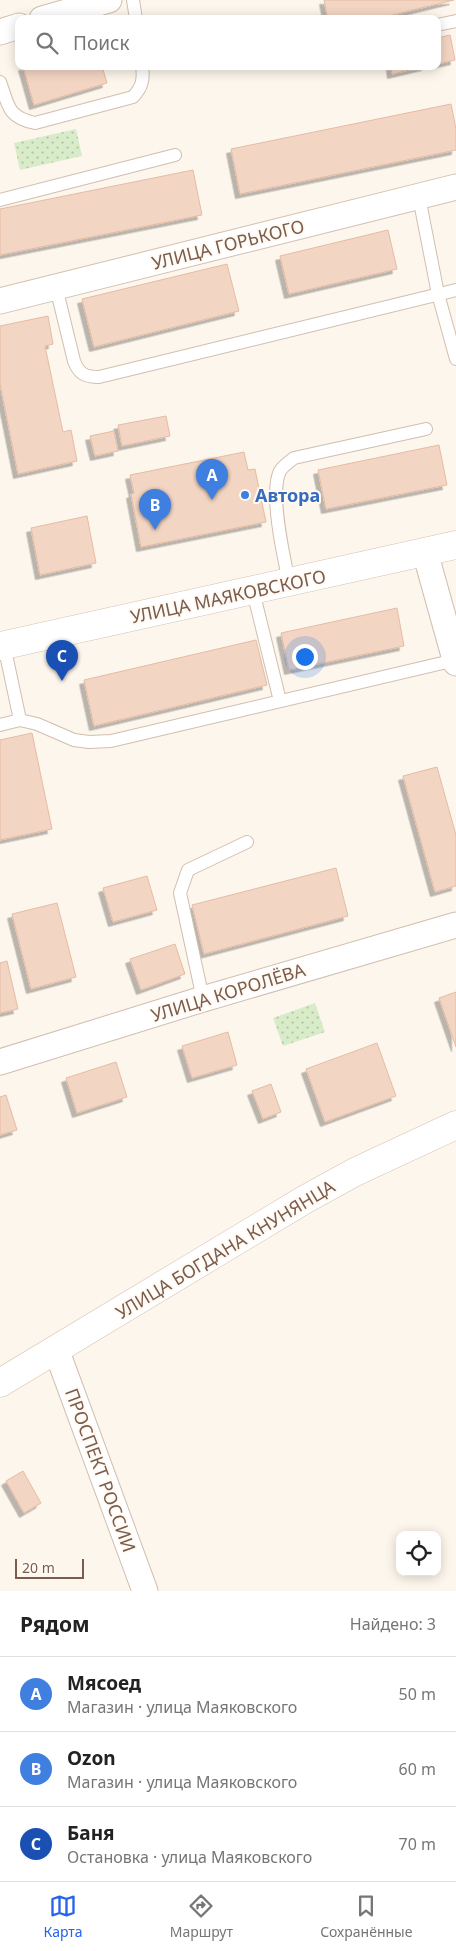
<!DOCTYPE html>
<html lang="ru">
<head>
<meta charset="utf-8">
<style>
	body { margin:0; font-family:"Noto Sans",sans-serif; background:#f2f2f2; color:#222 }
	.controls { position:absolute; right:15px; bottom:15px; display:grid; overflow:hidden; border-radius:10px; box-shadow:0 2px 12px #0003 }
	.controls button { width:45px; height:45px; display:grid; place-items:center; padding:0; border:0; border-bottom:1px solid #e0e0e0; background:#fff; color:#222; font:25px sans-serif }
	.scale { position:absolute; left:15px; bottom:12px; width:69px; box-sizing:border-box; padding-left:5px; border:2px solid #7a5c4d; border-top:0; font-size:14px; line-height:18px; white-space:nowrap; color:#7a5c4d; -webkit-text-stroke:4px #fffaf3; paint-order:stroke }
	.you { position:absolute; left:304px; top:656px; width:18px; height:18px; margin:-12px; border:4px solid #fff; border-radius:50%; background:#1a73e8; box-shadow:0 0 0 8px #1a73e833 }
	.badge { display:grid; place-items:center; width:32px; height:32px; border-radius:50%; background:#2563eb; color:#fff; font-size:16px; font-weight:700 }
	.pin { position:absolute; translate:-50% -41px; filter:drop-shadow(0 1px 2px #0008) }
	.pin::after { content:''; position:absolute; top:26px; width:18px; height:15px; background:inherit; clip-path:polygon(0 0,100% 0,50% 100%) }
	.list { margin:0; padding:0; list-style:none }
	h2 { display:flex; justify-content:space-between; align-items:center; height:65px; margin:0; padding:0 20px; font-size:21px }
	h2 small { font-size:16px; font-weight:400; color:#767676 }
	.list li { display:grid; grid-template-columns:32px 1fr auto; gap:15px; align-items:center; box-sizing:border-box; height:75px; padding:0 20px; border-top:1px solid #e0e0e0 }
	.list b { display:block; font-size:19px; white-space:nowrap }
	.list p { margin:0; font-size:16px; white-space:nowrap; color:#767676 }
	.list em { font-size:16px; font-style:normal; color:#767676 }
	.icon { flex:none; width:28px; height:28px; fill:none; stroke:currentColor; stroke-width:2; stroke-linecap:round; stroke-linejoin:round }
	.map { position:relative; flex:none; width:456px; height:1591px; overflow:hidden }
	.search { position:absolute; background:#fff; box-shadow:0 2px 12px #0003; left:15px; right:15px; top:15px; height:55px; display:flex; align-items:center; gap:12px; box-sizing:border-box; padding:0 18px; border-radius:10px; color:#767676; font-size:19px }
	.sheet { height:290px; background:#fff }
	nav { display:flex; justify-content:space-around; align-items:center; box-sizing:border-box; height:70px; border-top:1px solid #e0e0e0; background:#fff; font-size:14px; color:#767676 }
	nav a { display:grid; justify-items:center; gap:2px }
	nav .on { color:#2563eb }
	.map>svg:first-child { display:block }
	.park { fill:url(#park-dots) }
	.building { fill:#f3d5c3; stroke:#e6bba3; filter:url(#shadow) }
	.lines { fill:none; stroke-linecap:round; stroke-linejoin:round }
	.lane-casing { stroke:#d1beb0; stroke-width:14 }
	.street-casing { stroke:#d1beb0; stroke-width:27 }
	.secondary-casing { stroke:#d6c0b0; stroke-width:29 }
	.lane { stroke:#fff; stroke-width:12 }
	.street { stroke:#fff; stroke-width:25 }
	.secondary { stroke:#fff; stroke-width:28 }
	.shop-dot { fill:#3f7fe0; stroke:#fffaf3; stroke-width:2 }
	.labels { text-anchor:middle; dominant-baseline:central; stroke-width:4; stroke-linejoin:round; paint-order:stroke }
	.street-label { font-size:18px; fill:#7a5c4d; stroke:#fffaf3 }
	.shop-label { font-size:18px; font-weight:bold; fill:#366cbe; stroke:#fffaf3; text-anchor:start }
</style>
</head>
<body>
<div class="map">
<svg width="456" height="1591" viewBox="0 0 456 1591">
	<defs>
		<pattern id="park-dots" width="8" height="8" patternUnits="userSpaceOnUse" patternTransform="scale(1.25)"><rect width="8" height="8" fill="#d8ecc9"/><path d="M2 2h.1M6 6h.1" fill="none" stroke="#b4c2a5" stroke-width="1.8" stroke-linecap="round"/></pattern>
		<filter id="shadow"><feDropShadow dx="-4.5" dy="4.5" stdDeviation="0" flood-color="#0004"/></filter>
	</defs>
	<rect width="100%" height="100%" fill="#fdf6ec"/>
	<path class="park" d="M76,129l6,27 -62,14 -6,-27z
		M315,1003l10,29 -42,14 -10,-28z"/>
	<path class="building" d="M324,0h130l-78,19h-48z
		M450,35l5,25 -18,4v-26z
		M23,66h79l5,17 -73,22z
		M391,66h35l-34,8z
		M451,104l5,25v21l-216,44 -9,-45z
		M193,170l9,45 -202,40v-46z
		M388,230l9,39 -108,25 -9,-38z
		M227,264l12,47 -145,36 -12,-48z
		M48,316l5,28 -8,2 18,86 8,-2 6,31 -59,13 -18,-90v-58z
		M166,416l4,20 -48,10 -4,-21z
		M114,431l4,20 -23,5 -5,-20z
		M439,445l8,40 -121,24 -8,-39z
		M244,452l4,18 7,-1 11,53 -125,25 -10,-53 3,-1 -4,-18z
		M87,516l9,47 -56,12 -9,-47z
		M397,608l7,38 -115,24 -8,-37z
		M256,640l11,45 -173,41 -10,-46z
		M32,733l20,96 -52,11v-100z
		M437,767l19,68v51l-21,6 -32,-116z
		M336,868l12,48 -144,38 -12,-49z
		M147,876l10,34 -44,12 -10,-34z
		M57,903l19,74 -45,12 -19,-75z
		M175,944l10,30 -44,16 -11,-31z
		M7,961l11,48 -18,4v-50z
		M456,992v55l-17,-49z
		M228,1032l9,33 -45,13 -10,-32z
		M377,1043l19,53 -71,26 -19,-53z
		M116,1062l11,35 -50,16 -11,-35z
		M271,1084l10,28 -18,7 -11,-28z
		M6,1095l11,35 -17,5v-38z
		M23,1471l18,32 -17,10 -18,-32z"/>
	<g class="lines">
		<g class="lane-casing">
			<path id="lane" d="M133,0l3,19
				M437,25l19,-4
				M0,82c9,24 7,35 35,41l98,-26c9,-10 11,-17 9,-31
				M419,197l19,97 18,65
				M0,200l175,-45
				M56,287l18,74c5,13 11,16 25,16l357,-87
				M289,582c-5,-24 -20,-89 -9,-111 3,-5 9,-9 14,-13l132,-29
				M253,591l27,110
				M4,645l16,75 17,4 37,16 15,2 22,-1 344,-81
				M0,725l20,-5
				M203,999l-23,-106 8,-23 59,-28"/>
		</g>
		<g class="street-casing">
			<path id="street" d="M42,19l67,-19
				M0,32l19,-6
				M0,301l456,-114
				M425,552l31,111
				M0,1062l203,-63 253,-74
				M56,1349l89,242"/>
		</g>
		<g class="secondary-casing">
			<path id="secondary" d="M0,646l456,-101
				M0,1383l304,-183 51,-28 101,-47"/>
		</g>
		<use href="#lane" class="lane"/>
		<use href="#street" class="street"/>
		<use href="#secondary" class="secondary"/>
	</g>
	<circle class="shop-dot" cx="245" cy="495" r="5"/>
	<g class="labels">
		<g class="street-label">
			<text transform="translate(228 244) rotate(-14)">УЛИЦА ГОРЬКОГО</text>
			<text transform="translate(228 596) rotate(-12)">УЛИЦА МАЯКОВСКОГО</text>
			<text transform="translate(228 992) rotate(-17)">УЛИЦА КОРОЛЁВА</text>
			<text transform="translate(225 1249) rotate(-31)">УЛИЦА БОГДАНА КНУНЯНЦА</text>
			<text transform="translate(101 1470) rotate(70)">ПРОСПЕКТ РОССИИ</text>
		</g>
		<g class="shop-label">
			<text x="255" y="495">Автора</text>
		</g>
	</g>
</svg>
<div class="controls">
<button><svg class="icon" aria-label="locate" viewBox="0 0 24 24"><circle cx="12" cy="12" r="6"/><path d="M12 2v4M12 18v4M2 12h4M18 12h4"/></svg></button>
</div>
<div class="scale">20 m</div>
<div class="you"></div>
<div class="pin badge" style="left:212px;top:500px;background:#3f7fe0">A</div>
<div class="pin badge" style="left:155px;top:530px;background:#3f7fe0">B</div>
<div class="pin badge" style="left:62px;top:681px;background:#1a4fb4">C</div>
<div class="search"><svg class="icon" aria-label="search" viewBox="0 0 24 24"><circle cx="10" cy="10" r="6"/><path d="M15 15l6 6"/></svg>Поиск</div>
</div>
<section class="sheet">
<h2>Рядом<small>Найдено: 3</small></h2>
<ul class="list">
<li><span class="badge" style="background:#3f7fe0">A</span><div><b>Мясоед</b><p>Магазин · улица Маяковского</p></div><em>50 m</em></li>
<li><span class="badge" style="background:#3f7fe0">B</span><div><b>Ozon</b><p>Магазин · улица Маяковского</p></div><em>60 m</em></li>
<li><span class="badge" style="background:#1a4fb4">C</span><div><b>Баня</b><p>Остановка · улица Маяковского</p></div><em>70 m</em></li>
</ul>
</section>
<nav>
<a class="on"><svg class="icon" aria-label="map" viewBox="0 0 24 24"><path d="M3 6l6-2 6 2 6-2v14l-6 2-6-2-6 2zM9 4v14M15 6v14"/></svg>Карта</a>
<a><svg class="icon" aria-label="directions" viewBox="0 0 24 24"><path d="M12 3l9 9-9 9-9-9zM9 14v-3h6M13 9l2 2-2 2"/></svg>Маршрут</a>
<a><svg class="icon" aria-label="saved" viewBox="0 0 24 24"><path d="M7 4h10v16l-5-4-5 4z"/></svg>Сохранённые</a>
</nav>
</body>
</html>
